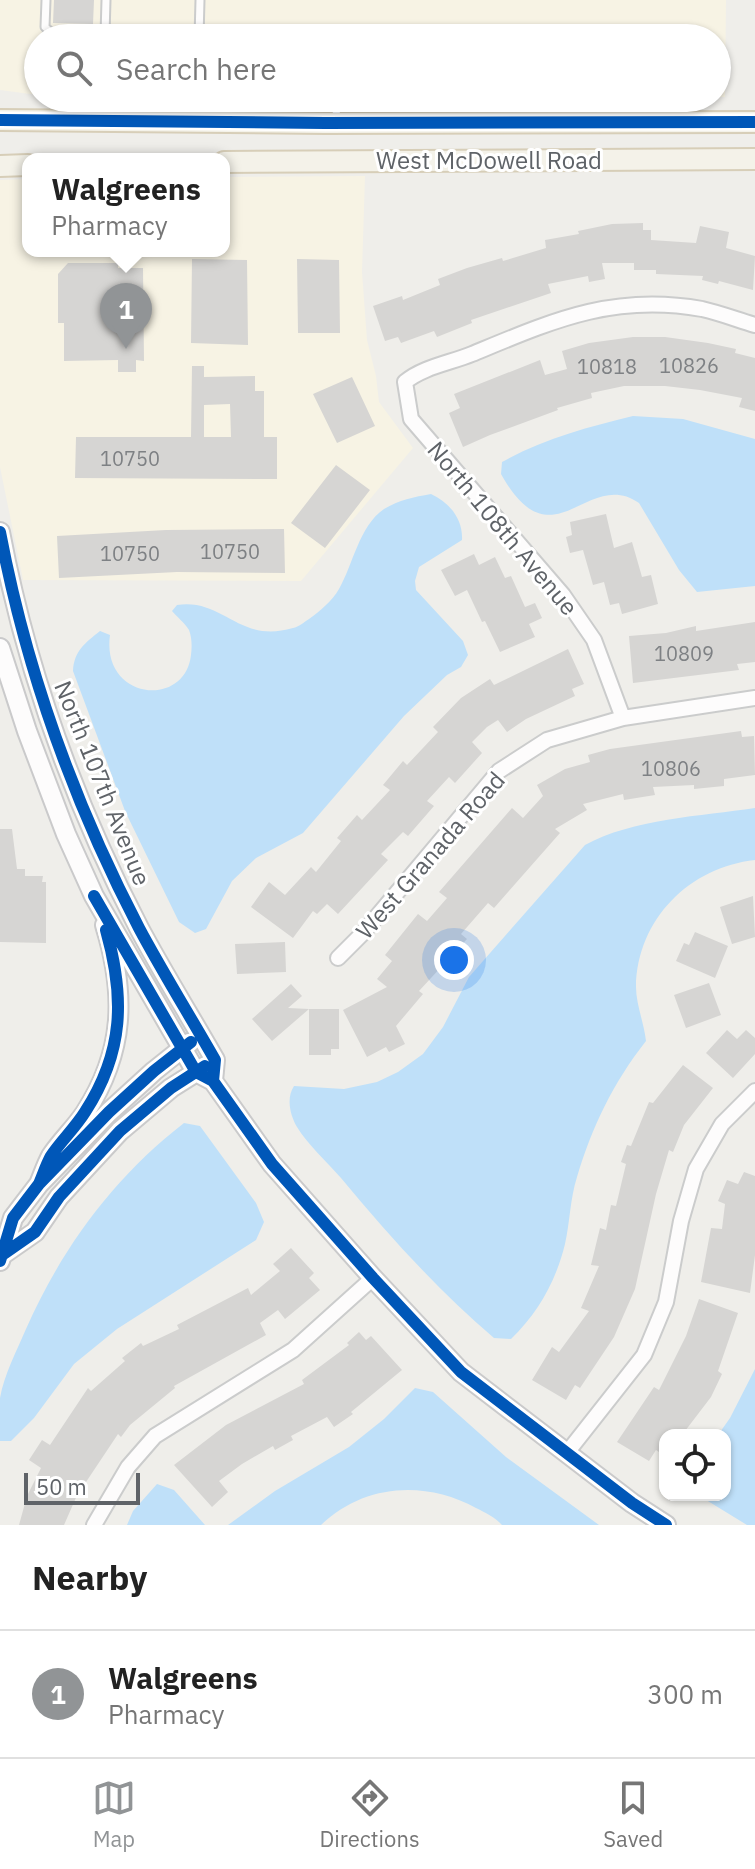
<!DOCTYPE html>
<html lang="en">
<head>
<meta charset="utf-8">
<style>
	body { margin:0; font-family:"IBM Plex Sans",sans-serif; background:#f2f2f2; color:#222 }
	.controls { position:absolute; right:24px; bottom:24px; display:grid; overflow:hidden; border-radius:16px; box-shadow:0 2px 6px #0004 }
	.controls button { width:72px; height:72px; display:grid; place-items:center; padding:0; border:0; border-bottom:2px solid #e0e0e0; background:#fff; color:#222; font:40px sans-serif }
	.scale { position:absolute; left:24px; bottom:20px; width:116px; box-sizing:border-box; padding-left:8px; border:4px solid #5f6368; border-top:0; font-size:22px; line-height:28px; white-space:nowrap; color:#5f6368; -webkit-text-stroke:6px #fff; paint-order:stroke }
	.you { position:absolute; left:454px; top:960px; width:28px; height:28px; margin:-20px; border:6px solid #fff; border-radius:50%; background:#1a73e8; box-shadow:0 0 0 12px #1a73e833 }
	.badge { display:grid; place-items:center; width:52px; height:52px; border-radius:50%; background:#919496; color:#fff; font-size:26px; font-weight:700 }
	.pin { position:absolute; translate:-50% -66px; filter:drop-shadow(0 2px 4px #0008) }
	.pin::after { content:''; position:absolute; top:42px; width:28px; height:24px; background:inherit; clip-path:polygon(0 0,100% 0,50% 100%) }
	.popup { position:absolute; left:22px; top:153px; width:208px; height:104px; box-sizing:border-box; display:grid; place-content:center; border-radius:16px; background:#fff; filter:drop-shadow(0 2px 6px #0005); font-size:26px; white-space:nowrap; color:#767676 }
	.popup b { font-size:30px; color:#222 }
	.popup::after { content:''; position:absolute; left:50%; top:100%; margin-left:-16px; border:16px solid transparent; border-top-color:#fff }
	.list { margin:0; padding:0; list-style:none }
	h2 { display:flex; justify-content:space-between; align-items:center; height:104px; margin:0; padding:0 32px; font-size:34px }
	h2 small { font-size:26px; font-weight:400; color:#767676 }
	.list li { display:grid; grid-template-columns:52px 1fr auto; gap:24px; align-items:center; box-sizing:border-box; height:128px; padding:0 32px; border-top:2px solid #e0e0e0 }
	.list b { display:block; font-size:30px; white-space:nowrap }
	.list p { margin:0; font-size:26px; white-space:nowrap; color:#767676 }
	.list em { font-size:26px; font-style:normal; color:#767676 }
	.icon { flex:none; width:44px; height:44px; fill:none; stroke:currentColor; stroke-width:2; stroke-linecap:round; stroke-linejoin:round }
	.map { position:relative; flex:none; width:755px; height:1525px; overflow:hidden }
	.search { position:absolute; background:#fff; box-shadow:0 2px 6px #0004; left:24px; right:24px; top:24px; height:88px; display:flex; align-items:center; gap:20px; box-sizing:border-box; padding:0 28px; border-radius:44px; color:#767676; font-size:30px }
	.sheet { height:232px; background:#fff }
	nav { display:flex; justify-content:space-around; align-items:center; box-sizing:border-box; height:112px; border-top:2px solid #e0e0e0; background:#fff; font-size:22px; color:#767676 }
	nav a { display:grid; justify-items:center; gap:4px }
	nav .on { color:#919496 }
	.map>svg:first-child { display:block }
	.commercial { fill:#f7f3e4 }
	.water { fill:#bfe0f9 }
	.building { fill:#d6d5d3; fill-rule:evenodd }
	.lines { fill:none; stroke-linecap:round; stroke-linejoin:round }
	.lane-casing { stroke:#cbcccc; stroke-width:11 }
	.street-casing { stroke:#cbcccc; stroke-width:18 }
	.secondary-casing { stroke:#cacacb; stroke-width:22 }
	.primary-casing { stroke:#d7ceb8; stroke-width:24 }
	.lane { stroke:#fdfcfc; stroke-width:7 }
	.street { stroke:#fdfcfc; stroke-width:14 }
	.secondary { stroke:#fdfcfc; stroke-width:18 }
	.primary { stroke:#f4f2e9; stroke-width:20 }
	.cycleway-casing { stroke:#fff; stroke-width:17 }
	.cycleway { stroke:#0057b8; stroke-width:12 }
	.labels { text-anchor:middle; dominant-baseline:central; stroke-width:6; stroke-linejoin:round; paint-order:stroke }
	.number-label { font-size:20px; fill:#7e8184 }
	.street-label { font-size:24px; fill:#5f6368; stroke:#fff }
</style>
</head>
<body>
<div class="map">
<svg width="755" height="1525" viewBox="0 0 755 1525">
	<rect width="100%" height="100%" fill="#efeeea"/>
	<path class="commercial" d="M0,0h726l-1,97h-8v-59h-679v56h-8l-30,-4z
		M127,98h533l-92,8 -118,-8 -60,9z
		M365,176l-3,96 5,68 9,36 3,26 34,46 -112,133 -278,-1 -23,-113v-287l28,-1v72h196v-74z"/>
	<path class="water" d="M633,416l50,3 72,20v147l-58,6 -18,-22 -40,-67c-52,-36 -86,64 -138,-29l1,-12c41,-23 86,-35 131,-46z
		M431,494c19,9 32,25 31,46l-43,27 -4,14 1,9 47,51 5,14 -7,12 -14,8 -43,41 -101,117 -47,25 -24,23 -26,48 -11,4 -16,-11 -54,-111 -52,-140c1,-20 12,-28 27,-40l10,4c-9,65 75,74 81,20 1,-8 1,-17 -2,-25 -4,-7 -12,-13 -17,-19l5,-6c47,-7 61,39 116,23 6,-1 11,-6 16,-9 11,-8 23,-18 30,-30 14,-24 20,-63 45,-80 15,-9 30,-12 47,-15z
		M755,808v52c-65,7 -118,59 -119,127 0,17 8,36 10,54 -33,42 -54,86 -69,136 -7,22 -7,45 -12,67 -9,37 -27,69 -54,95l-17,-1c-56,-48 -106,-103 -153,-160 -14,-16 -33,-33 -44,-51 -7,-12 -11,-29 -3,-41l50,3 33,-7 21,-10 25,-18 20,-27 26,-50 116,-132c47,-26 117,-29 170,-37z
		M184,1123l16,3 56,77 8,19 -8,18 -139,89 -43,35 -40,54 -23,23h-11c0,-14 0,-29 0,-43 4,-23 17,-48 26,-69 36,-81 87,-151 158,-206z
		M755,1369v156h-8l-49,-30h27v-60h-7l12,-17z
		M415,1388l18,4 73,65 93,68h-97c-7,-8 -16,-12 -26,-17 -51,-28 -112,-24 -155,17h-93l47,-34 74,-44 35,-28z
		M157,1484l17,6 31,35h-78l6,-14z"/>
	<path class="building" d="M54,0h40l-1,24 -40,-1z
		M643,223v7h8v10l45,3 4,-17 29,6 -3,16 29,8 -2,34 -34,-9 -1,3 -16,-4 1,-4 -47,-2v-4h-22v-7h-32l3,16 -16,3 -1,-6 -40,8 3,9 -80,27 1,3 -35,14 -3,-6 -33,12 -3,-6 -13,4 -12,-35 29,-10 1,4 37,-15 -2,-6 29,-11 35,-10 1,3 43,-13 -1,-8 34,-6 -1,-3 34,-7z
		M192,259l55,1 1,85 -57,-2z
		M297,259l42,1 1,73h-42z
		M68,263h50v5h25l1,93 -8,-1v12h-18v-12l-54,1v-38h-6v-49z
		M633,337h32l43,6 28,6 -1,4 20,5v53l-16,-4 3,-9 -42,-8 -35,-4h-41l-33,7 1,5 -35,10 1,2 -68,25 -27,12 -14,-34 11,-5 -6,-14 86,-34 5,15 22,-6 -5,-18 27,-8z
		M192,366h12v11l51,-1v15h9v46h13v42l-202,-1 1,-41h115zM230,404l1,33h-27v-32z
		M352,377l23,49 -38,17 -24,-49z
		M336,465l34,25 -45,58 -34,-25z
		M606,514l8,34 18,-6 10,35 9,-2 7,29 -36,10 -3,-11 -9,2 -6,-23 -11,3 -10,-35 -13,3 -4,-16 6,-2 -2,-13z
		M284,529l1,44 -108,-1 -118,6 -2,-42 109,-6z
		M474,554l5,11 16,-8 10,21 6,-2 14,31 10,-4 7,15 -13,6 6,13 -35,15 -15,-31 -3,1 -15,-32 -12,6 -14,-26z
		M755,622v40l-18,2 2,6 -106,13 -4,-47 37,-3 30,-7v5z
		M568,649l16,35 -12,5 3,7 -49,23 -19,13 -9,-12 -11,7 -15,15 10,11 -27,30 -6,-6 -22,24 7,5 -26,30 -5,-4 -22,22 7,6 -50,54 -11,-10 -10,10 -4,-3 -20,27 -42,-31 18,-25 16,13 26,-28 5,5 25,-31 -4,-3 20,-23 5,5 28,-30 -7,-5 20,-24 4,4 31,-33 -5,-5 28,-29 29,-19 4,6z
		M741,731l1,6 12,-1 1,39 -31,4v7l-30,3v-4l-41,2 2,8 -31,5 -1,-6 -40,10 4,6 -32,19 5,4 -66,75 -6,-5 -27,31 6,5 -48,52 4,3 -27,32 9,18 -16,8 -3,-5 -19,10 -24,-47 44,-23 -10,-8 15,-18 -7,-6 33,-41 9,7 20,-23 -8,-6 73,-84 11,10 20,-22 -6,-11 28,-16 25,-7 -2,-7 22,-6z
		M0,829h12l5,40h8v7h18l-1,6h4v61l-46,-1z
		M753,896l2,41 -23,7 -12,-37z
		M695,932l33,14 -13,32 -39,-17 8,-18 5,2z
		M285,942l1,30 -49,2 -2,-30z
		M709,983l12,32 -35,13 -12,-33z
		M291,984l11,12 -14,12 21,1 -37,32 -20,-22z
		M309,1009h30v40h-8v6h-22z
		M727,1030l10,9 9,-9 9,8v16l-22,24 -27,-25z
		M683,1065l30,23 -29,37 -11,27 -4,-2 -13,44 -21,95 -21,48 -34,51 -5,-3 -9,15 -34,-20 20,-33 7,5 30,-41 -8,-3 18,-42 -8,-1 9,-37 6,2 5,-25 5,1 10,-42 -5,-2 6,-17 4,1 18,-44 4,1z
		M744,1172l11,4v79l-5,38 -49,-11 10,-54 11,1 3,-25 -7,-3 9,-21 11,4z
		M291,1248l23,25 -5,5 11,12 -35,29 -7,-9 -18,13 6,12 -92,51 1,2 -45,37 -9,12 -3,-3 -34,51 -2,-1 -18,41h-45l8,-29 14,-28 -12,-8 13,-20 8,5 38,-57 3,3 34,-30 -3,-3 19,-15 2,3 36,-17 -2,-4 71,-37 3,7 29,-24 -7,-7z
		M699,1299l39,14 -20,58 4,3 -11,23 -29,38h-17v21l-9,-6 -7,11 -32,-19 37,-55 5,3 27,-54z
		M359,1332l7,8 5,-4 31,34 -51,42 2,2 -19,13 -7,-10 -36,19 2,4 -18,10 -2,-4 -31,18 -23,17 9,11 -16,15 -38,-42 52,-40 78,-41 -2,-4 47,-35 -2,-2z"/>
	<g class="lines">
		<g class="lane-casing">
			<path id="lane" d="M46,0l-1,27 9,8 145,1
				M105,35l1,-35
				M199,38l1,-38
				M335,98l2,22
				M199,120v-22"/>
		</g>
		<g class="street-casing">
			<path id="street" d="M623,718l-29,-78 -31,-45 -152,-176 -6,-37c18,-15 45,-19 67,-28 80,-33 141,-61 230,-45 18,4 36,11 53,16
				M338,958l25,-25 136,-162 48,-31 76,-22 132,-20
				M566,1454l78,-99 22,-53 15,-81 15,-52 26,-45 33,-33
				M94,1525l34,-58 27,-31 138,-86 80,-72"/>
		</g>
		<g class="secondary-casing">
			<path id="secondary" d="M0,532c26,137 75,273 139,396 24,45 51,88 76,132l-2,21
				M0,648l27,83 39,103 28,62 102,176 17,9 59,83 101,114 88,94 171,131 34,22
				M39,1184c4,-9 7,-19 12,-28 10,-15 24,-28 34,-43 40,-62 41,-119 20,-188
				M2,1255l33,-23 24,-35 61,-66 51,-43 35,-22
				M0,1261l13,-43 26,-34 70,-72 45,-41 35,-28"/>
		</g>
		<g class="primary-casing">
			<path id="primary" d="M0,120l325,3 430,-1
				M224,162l531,-3
				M0,166l28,-1"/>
		</g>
		<use href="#lane" class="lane"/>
		<use href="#street" class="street"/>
		<use href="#secondary" class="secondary"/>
		<use href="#primary" class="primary"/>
		<g class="cycleway-casing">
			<path id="cycleway" d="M0,120l325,3 430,-1
				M0,532c26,137 75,273 139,396 24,45 51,88 76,132l-2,21
				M94,896l102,176 17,9 59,83 101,114 88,94 171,131 34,22
				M39,1184c4,-9 7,-19 12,-28 10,-15 24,-28 34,-44 39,-60 40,-115 21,-182
				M2,1255l33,-23 24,-35 61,-66 51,-43 34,-22
				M0,1261l13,-43 26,-34 70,-72 45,-41 37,-29"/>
		</g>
		<use href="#cycleway" class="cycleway"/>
	</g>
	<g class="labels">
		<g class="number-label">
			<text x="689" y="365">10826</text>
			<text x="607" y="366">10818</text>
			<text x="130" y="458">10750</text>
			<text x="230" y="551">10750</text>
			<text x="130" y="553">10750</text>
			<text x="684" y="653">10809</text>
			<text x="671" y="768">10806</text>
		</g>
		<g class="street-label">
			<text x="489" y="160">West McDowell Road</text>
			<text transform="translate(503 528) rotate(50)">North 108th Avenue</text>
			<text transform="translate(103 783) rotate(68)">North 107th Avenue</text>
			<text transform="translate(430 855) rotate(-49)">West Granada Road</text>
		</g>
	</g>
</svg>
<div class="controls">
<button><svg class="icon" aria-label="locate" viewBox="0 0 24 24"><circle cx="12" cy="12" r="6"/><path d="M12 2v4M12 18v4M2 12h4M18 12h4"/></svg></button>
</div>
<div class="scale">50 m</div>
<div class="you"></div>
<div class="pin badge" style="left:126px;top:349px">1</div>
<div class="popup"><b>Walgreens</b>Pharmacy</div>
<div class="search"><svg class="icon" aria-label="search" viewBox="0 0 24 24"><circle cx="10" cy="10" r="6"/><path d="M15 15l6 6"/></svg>Search here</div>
</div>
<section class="sheet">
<h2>Nearby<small></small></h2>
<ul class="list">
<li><span class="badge">1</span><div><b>Walgreens</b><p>Pharmacy</p></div><em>300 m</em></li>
</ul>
</section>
<nav>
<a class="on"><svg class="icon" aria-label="map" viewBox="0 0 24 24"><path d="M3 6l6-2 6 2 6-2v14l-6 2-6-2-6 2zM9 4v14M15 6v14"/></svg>Map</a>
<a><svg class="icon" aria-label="directions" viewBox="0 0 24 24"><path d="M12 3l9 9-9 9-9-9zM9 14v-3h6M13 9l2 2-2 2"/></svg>Directions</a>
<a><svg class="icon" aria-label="saved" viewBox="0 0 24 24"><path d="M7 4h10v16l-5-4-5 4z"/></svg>Saved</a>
</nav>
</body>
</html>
